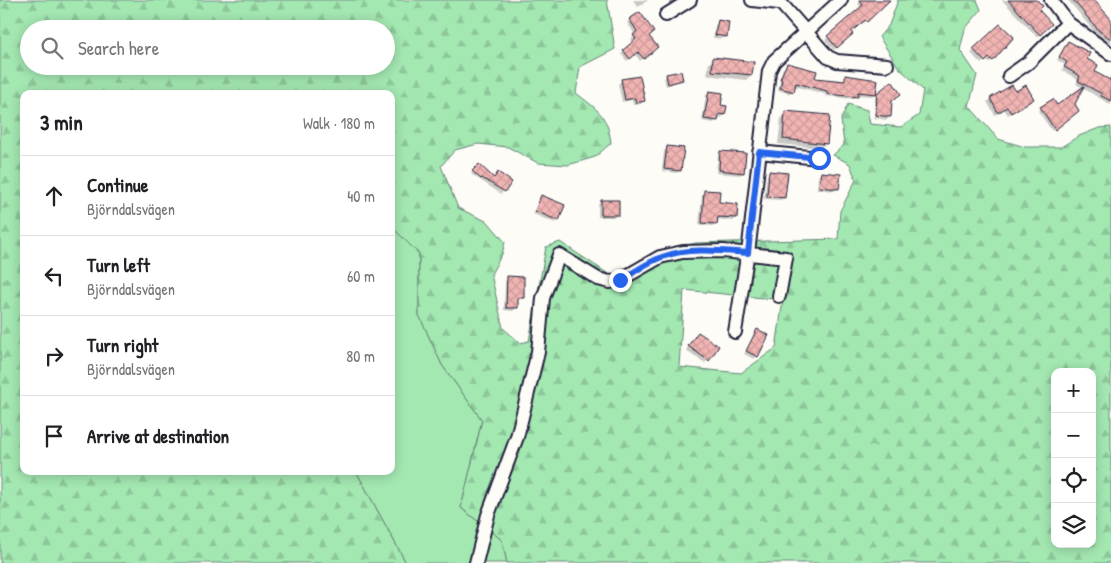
<!DOCTYPE html>
<html lang="en">
<head>
<meta charset="utf-8">
<style>
	body { margin:0; font-family:"Patrick Hand",sans-serif; background:#f6f6f6; color:#202124 }
	.controls { position:absolute; right:15px; bottom:15px; display:grid; overflow:hidden; border-radius:10px; box-shadow:0 2px 12px #0003 }
	.controls button { width:45px; height:45px; display:grid; place-items:center; padding:0; border:0; border-bottom:1px solid #e0e0e0; background:#fff; color:#202124; font:25px sans-serif }
	.stop { position:absolute; width:15px; height:15px; margin:-11px; border:4px solid #2563eb; border-radius:50%; background:#fff }
	.stop.end { background:#2563eb; border-color:#fff; box-shadow:0 1px 5px #0008 }
	.list { margin:0; padding:0; list-style:none }
	h2 { display:flex; justify-content:space-between; align-items:center; height:65px; margin:0; padding:0 20px; font-size:21px }
	h2 small { font-size:16px; font-weight:400; color:#757577 }
	.list li { display:grid; grid-template-columns:32px 1fr auto; gap:15px; align-items:center; box-sizing:border-box; height:80px; padding:0 20px; border-top:1px solid #e0e0e0 }
	.list b { display:block; font-size:19px; white-space:nowrap }
	.list p { margin:0; font-size:16px; white-space:nowrap; color:#757577 }
	.list em { font-size:16px; font-style:normal; color:#757577 }
	.icon { flex:none; width:28px; height:28px; fill:none; stroke:currentColor; stroke-width:2; stroke-linecap:round; stroke-linejoin:round }
	.map { position:relative; flex:none; width:1111px; height:563px; overflow:hidden }
	.search { position:absolute; background:#fff; box-shadow:0 2px 12px #0003; left:20px; top:20px; width:375px; height:55px; display:flex; align-items:center; gap:12px; box-sizing:border-box; padding:0 18px; border-radius:28px; color:#757577; font-size:19px }
	.panel { position:absolute; background:#fff; box-shadow:0 2px 12px #0003; left:20px; top:90px; width:375px; height:385px; border-radius:10px }
	.map>svg:first-child { display:block }
	.green { fill:#a3e7b1; stroke:#628476 }
	.forest { fill:url(#forest-firs); stroke:#628476; fill-rule:evenodd }
	.shadow { fill:#0003 }
	.building { fill:url(#building-cross-hatch); stroke:#22223b }
	.lines { fill:none; stroke-linecap:round; stroke-linejoin:round }
	.minor-casing { stroke:#22223b; stroke-width:16 }
	.minor { stroke:#fdfcf7; stroke-width:12 }
	.route { stroke:#2563eb; stroke-width:6 }
</style>
</head>
<body>
<div class="map">
<svg width="1111" height="563" viewBox="0 0 1111 563">
	<defs>
		<pattern id="forest-firs" width="22" height="20" patternUnits="userSpaceOnUse" patternTransform="scale(1.25)"><rect width="22" height="20" fill="#a3e7b1"/><path d="M5 1l3.5 6h-7zM16 11l3.5 6h-7z" fill="#8cc699"/></pattern>
		<pattern id="building-cross-hatch" width="8" height="8" patternUnits="userSpaceOnUse" patternTransform="scale(1.25)"><rect width="8" height="8" fill="#f0b4b2"/><path d="M0 0l8 8M0 8l8-8" fill="none" stroke="#ce9a9a"/></pattern>
	</defs>
	<rect width="100%" height="100%" fill="#fdfcf7"/>
	<filter id="ink" filterUnits="userSpaceOnUse"><feTurbulence type="fractalNoise" baseFrequency=".02" numOctaves="2"/><feDisplacementMap in="SourceGraphic" scale="10" xChannelSelector="R" yChannelSelector="G"/><feConvolveMatrix kernelMatrix="1 2 1 2 8 2 1 2 1" color-interpolation-filters="sRGB"/></filter>
	<g filter="url(#ink)">
		<path class="green" d="M391,226l28,28v61l23,50 40,55 -21,88 41,32 5,23h-101l-50,-92h35z"/>
		<path class="forest" d="M0,0h607l8,49 -35,18 -4,26c21,16 32,23 35,50l-16,14 -27,8 -30,-2 -30,-16 -30,-3 -23,6 -14,16 17,42 30,14 17,20 -3,12 -11,20 12,54 17,15 9,-2 17,-94 14,-5 50,33 64,-27 22,-5 142,-4 2,-28 16,-31 -6,-16 -17,-9 11,-10 -3,-26 7,-15 19,6 3,14 31,3 18,-12 4,-25 -24,-22 -20,-31 10,-12 9,-25h79l4,10 -16,19 -5,21 17,25 -8,31 29,33 27,8h36l18,-11 20,-8 12,-1v436h-604l-5,-23 -41,-32 21,-88 -40,-55 -23,-50v-61l-28,-28v-132h-367v377h332l50,92h-406zM29,29h357v37h-357zM684,290l99,10 -7,48 -35,25 -62,-6zM1055,372h37v172h-37z"/>
		<path class="shadow" d="M633,0h15l-10,7z
			M862,0h21l2,3 -22,21 -2,-2 -12,10 2,2 -17,16 -9,-10 32,-27 5,-5 -4,-4z
			M1002,0h33l2,10 13,14 -13,13z
			M1068,0h24l19,20v24l-15,-10z
			M630,20l17,17 6,13 -13,11 -5,-7 -8,7 -6,-7 13,-11 -3,-4 4,-4 -8,-13z
			M718,22l8,14 -3,3 -10,-1 2,-13z
			M1000,26l12,11 -23,26 -4,-3 -4,4 -10,-11z
			M1068,42l17,18 8,12 18,10v23l-35,-21 2,-4 -16,-10 3,-5 -8,-5z
			M714,58l37,17 -5,5 -39,-5 2,-12z
			M787,64l27,16 29,2 3,-6 29,18 -3,2 -16,-1 -3,4 -28,-3v-2l-31,-8 -4,8 -12,-4 4,-20z
			M667,75l15,5 -16,6 -2,-8z
			M621,81l23,19 -3,4 -8,1 -1,-5 -10,2 -4,-18z
			M1011,86l4,7 15,8 -22,14 -4,-6 -9,6 -8,-13z
			M709,92l15,23 -3,3 -4,-1 -3,6 -12,-2 4,-26z
			M878,94l13,7 -1,16 -3,3 -13,-2 1,-21z
			M1052,101l4,5 17,-2 2,10 -23,17 -14,-20z
			M786,113l40,30 -5,5 -43,-4 3,-26z
			M667,148l13,22 -3,3 -15,-2 2,-20z
			M721,152l22,20 -3,3 -24,-2 2,-18z
			M479,166l15,13 16,3 -9,12 -30,-20z
			M770,172l14,25 -3,3 -17,-1 3,-24z
			M821,173l17,15 -3,3 -18,-2 1,-13z
			M705,191l31,27 -3,3 -17,-2 -3,7 -14,-1 3,-31z
			M542,197l16,23 -3,3 -22,-9z
			M601,201l17,13 -3,3h-17v-13z
			M508,278l14,19 -5,3 -1,8 -3,3 -9,-1 1,-29z
			M758,331l-1,25 -3,3 -10,-5z
			M695,336l13,24 -3,3 -19,-13z"/>
		<path class="building" d="M859,0h31l-23,22 -2,-2 -14,12 2,2 -16,14 -10,-12 36,-31z
			M1008,0h29l6,6 -4,4 13,14 -12,11z
			M1073,0h21l17,19v20l-12,-8z
			M640,12l14,20 -5,4 9,11 -14,12 -6,-7 -8,7 -7,-9 13,-11 -3,-4 4,-4 -8,-12z
			M718,20l11,2 -2,15 -12,-2z
			M1000,24l14,13 -21,24 -4,-3 -4,4 -12,-13z
			M1068,41l22,12 -3,6 11,6 -3,7 15,8 1,-3v24l-10,-5 1,-2 -24,-13 2,-5 -16,-9 3,-5 -8,-5z
			M713,57l41,5 -2,13 -40,-4z
			M787,63l30,8 -2,7 30,3v-6l33,5 -2,14 -18,-2v5l-31,-3v-3l-31,-8 -2,9 -14,-4 2,-8 -2,-1z
			M681,71l2,9 -15,4 -2,-10z
			M640,76l5,25 -9,2 -1,-5 -10,2 -4,-21z
			M892,81l9,13 -9,7 -1,16 -15,-2 1,-22z
			M1012,85l4,6 10,-6 8,14 -23,14 -4,-6 -9,6 -8,-15z
			M1084,86l-9,18 4,7 -24,19 -15,-23 13,-8 4,6z
			M709,91l14,2 -2,12 6,1 -2,9 -6,-1 -1,7 -14,-2z
			M785,111l45,4 -3,29 -44,-5z
			M667,146l17,2 -3,23 -17,-2z
			M720,151l26,2 -2,20 -25,-3z
			M479,164l15,14 4,-6 14,10 -7,10 -23,-14 -1,1 -9,-8z
			M769,171l19,2 -3,25 -18,-2z
			M821,172l20,2 -2,15 -20,-2z
			M704,190l16,1 -1,11 19,2 -1,14 -19,-1 -1,7 -15,-1z
			M541,195l24,10 -6,16 -24,-10z
			M601,200h18v15h-18z
			M507,276l17,1v21h-6v10h-12z
			M757,329l12,6 -11,22 -12,-6z
			M698,332l21,14 -10,15 -21,-15z"/>
		<g class="lines">
			<g class="minor-casing">
				<path id="minor" d="M752,0l27,3
					M778,0l50,57 9,4 50,4
					M1051,0l17,23 43,31
					M666,15l24,-15
					M1009,76l20,-14 39,-39
					M759,152l60,6
					M735,332l14,-87 20,-174 5,-10 67,-61
					M476,563l12,-48 29,-78 21,-85 5,-54 16,-43 39,24 12,3 10,-2 40,-23 23,-5 40,-1 63,7 -7,38"/>
			</g>
			<use href="#minor" class="minor"/>
		</g>
	</g>
	<g class="lines" filter="url(#ink)">
		<path class="route" d="M620,280c14,-7 27,-18 42,-23 26,-10 59,-6 86,-4l11,-101 60,6"/>
	</g>
</svg>
<div class="controls">
<button>+</button>
<button>−</button>
<button><svg class="icon" aria-label="locate" viewBox="0 0 24 24"><circle cx="12" cy="12" r="6"/><path d="M12 2v4M12 18v4M2 12h4M18 12h4"/></svg></button>
<button><svg class="icon" aria-label="layers" viewBox="0 0 24 24"><path d="M12 4l9 5-9 5-9-5zM3 14l9 5 9-5"/></svg></button>
</div>
<div class="stop" style="left:819px;top:158px"></div>
<div class="stop end" style="left:620px;top:280px"></div>
<div class="search"><svg class="icon" aria-label="search" viewBox="0 0 24 24"><circle cx="10" cy="10" r="6"/><path d="M15 15l6 6"/></svg>Search here</div>
<section class="panel">
<h2>3 min<small>Walk · 180 m</small></h2>
<ul class="list">
<li><svg class="icon" aria-label="ahead" viewBox="0 0 24 24"><path d="M12 20V5M6 11l6-6 6 6"/></svg><div><b>Continue</b><p>Björndalsvägen</p></div><em>40 m</em></li>
<li><svg class="icon" aria-label="left" viewBox="0 0 24 24"><path d="M17 20v-9H6M10 6l-5 5 5 5"/></svg><div><b>Turn left</b><p>Björndalsvägen</p></div><em>60 m</em></li>
<li><svg class="icon" aria-label="right" viewBox="0 0 24 24"><path d="M7 20v-9h11M14 6l5 5-5 5"/></svg><div><b>Turn right</b><p>Björndalsvägen</p></div><em>80 m</em></li>
<li><svg class="icon" aria-label="arrive" viewBox="0 0 24 24"><path d="M6 21V4h12l-3 4 3 4H6"/></svg><div><b>Arrive at destination</b></div></li>
</ul>
</section>
</div>
</body>
</html>
